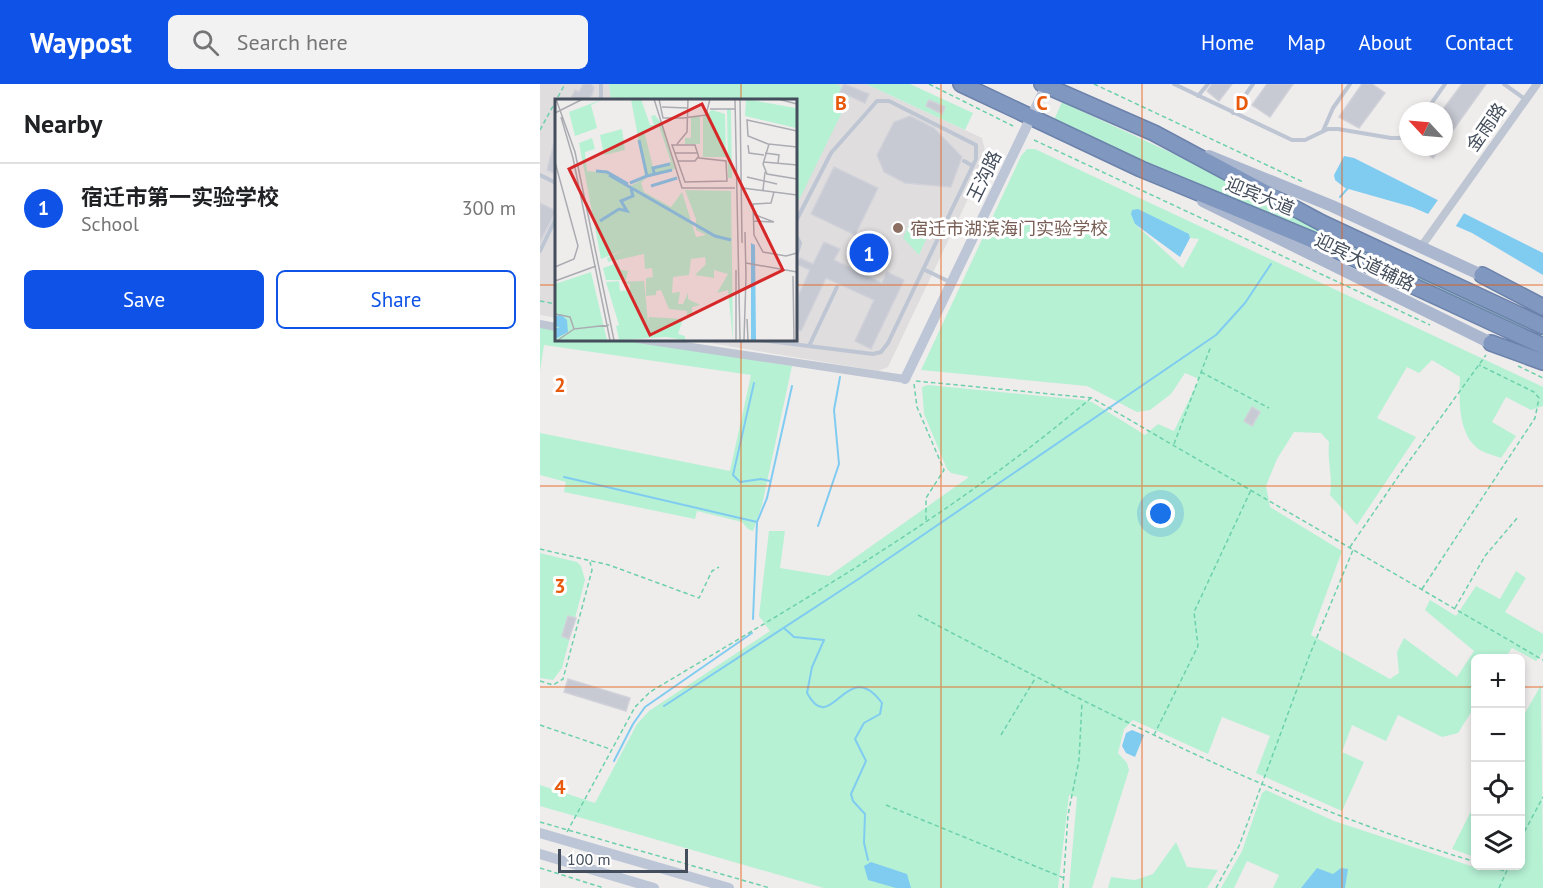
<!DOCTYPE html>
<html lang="en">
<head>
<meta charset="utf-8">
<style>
	body { margin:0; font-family:"PT Sans","Noto Sans SC",sans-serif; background:#f2f2f2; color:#202124 }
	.controls { position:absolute; right:18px; bottom:18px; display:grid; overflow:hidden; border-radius:9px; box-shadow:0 3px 9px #0003 }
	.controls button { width:54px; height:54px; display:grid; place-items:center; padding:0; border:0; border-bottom:2px solid #e0e0e0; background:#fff; color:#202124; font:30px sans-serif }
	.compass { position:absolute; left:859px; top:18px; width:54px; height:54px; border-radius:50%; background:#fff; box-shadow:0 3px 9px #0003; rotate:296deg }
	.scale { position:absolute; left:18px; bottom:15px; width:130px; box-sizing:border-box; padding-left:6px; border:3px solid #434d5b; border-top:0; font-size:16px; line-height:21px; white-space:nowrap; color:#434d5b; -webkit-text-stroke:4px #fff; paint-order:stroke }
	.you { position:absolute; left:621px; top:430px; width:21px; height:21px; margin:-15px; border:4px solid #fff; border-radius:50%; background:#1a73e8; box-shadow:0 0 0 9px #1a73e833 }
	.badge { display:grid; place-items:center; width:39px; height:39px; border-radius:50%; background:#0e52e7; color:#fff; font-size:20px; font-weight:700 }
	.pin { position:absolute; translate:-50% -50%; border:3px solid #fff; box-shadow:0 2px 6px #0006 }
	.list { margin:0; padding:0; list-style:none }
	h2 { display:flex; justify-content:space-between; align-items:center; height:78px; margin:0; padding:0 24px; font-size:26px }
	h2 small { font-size:20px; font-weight:400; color:#757577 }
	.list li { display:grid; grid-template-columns:39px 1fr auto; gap:18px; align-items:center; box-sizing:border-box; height:90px; padding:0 24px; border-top:2px solid #e0e0e0 }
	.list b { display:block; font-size:22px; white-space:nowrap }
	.list p { margin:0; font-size:20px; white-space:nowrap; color:#757577 }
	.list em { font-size:20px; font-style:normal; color:#757577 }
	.actions { display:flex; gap:12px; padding:18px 24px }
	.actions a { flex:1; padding:14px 0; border:2px solid #0e52e7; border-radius:9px; text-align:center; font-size:21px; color:#0e52e7 }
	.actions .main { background:#0e52e7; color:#fff }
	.icon { flex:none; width:33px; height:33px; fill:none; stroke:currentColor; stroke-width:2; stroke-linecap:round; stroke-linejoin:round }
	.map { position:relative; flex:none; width:1003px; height:804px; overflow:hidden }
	header { display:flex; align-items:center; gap:36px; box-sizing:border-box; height:84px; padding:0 30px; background:#0e52e7; color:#fff }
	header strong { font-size:28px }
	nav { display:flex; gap:33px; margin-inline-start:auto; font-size:21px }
	.search { width:420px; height:54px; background:#f2f2f2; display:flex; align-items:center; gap:15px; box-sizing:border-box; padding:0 21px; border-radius:9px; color:#757577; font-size:22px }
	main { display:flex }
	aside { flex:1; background:#fff }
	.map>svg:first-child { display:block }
	.education { fill:#e0ddde }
	.green { fill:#b6f1d4; fill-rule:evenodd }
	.water { fill:#80ccf1 }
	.pier { fill:#efecec }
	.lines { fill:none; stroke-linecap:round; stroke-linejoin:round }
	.stream { stroke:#80ccf1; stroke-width:2 }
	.building { fill:#c7cad3; stroke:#d0d1d9; stroke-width:1.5 }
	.highway-casing { stroke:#6b82ab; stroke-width:18 }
	.path { stroke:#6cd1ab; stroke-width:1.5; stroke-dasharray:4.5 3; stroke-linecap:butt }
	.lane { stroke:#bec6d3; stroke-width:4 }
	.street { stroke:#bec6d3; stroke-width:8 }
	.secondary { stroke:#bdc6d7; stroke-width:10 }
	.primary { stroke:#aab7ce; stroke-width:12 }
	.highway { stroke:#8097bf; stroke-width:15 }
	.grid { fill:none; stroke:#e8590c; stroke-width:1.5; stroke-opacity:0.55 }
	.education-dot { fill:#8d6e63; stroke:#fff; stroke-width:2 }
	.labels { text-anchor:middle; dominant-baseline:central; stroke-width:6; stroke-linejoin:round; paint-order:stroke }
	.street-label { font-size:18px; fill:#434d5b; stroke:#fff }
	.education-label { font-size:18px; fill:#785e54; stroke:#fff; text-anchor:start }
	.inset-river { fill:none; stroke:#80ccf1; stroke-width:3 }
	.inset-road { fill:none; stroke:#aaacb2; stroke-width:1.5 }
	.view { fill:#d62828; fill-opacity:0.15; stroke:#d62828; stroke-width:3 }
	.inset-edge { fill:none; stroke:#434d5b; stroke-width:3 }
	.grid-label { font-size:20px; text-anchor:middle; font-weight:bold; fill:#e8590c; stroke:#fff; stroke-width:6; stroke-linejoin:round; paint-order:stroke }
</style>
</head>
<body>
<header>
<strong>Waypost</strong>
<div class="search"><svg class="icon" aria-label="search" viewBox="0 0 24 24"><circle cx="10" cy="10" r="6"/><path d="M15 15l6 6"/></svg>Search here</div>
<nav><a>Home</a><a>Map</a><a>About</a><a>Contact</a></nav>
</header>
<main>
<aside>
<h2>Nearby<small></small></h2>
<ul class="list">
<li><span class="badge">1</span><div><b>宿迁市第一实验学校</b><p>School</p></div><em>300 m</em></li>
</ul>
<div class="actions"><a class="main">Save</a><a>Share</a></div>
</aside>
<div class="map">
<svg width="1003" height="804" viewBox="0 0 1003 804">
	<rect width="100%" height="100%" fill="#efecec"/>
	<path class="education" d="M0,0h326l116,54 5,21 -99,208 -10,4 -192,-32h109v-239h-239v218l-16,-3z"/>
	<path class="green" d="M69,0h227l16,8 -55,112 -2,-104h-184z
		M326,0h44l63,29 -8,17z
		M522,18l114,53 127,67 240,112v4l-241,-112 -116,-46 -132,-60z
		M487,65h8l508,238v19l-12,4 -25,-13 -14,25 24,14 -15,22c-8,-3 -21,-6 -26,-12 -17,-16 -16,-48 -15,-69l-28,-17 -13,13 -12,-6 -30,51 39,19 -59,88 -27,-30c3,-19 -3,-34 -1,-53l-8,-9 -27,-1 -17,27 -11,27 4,21 72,44 -31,84 79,44 9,-6 -2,-21 7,-14 53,39 17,-26 -49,-41 5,-10 26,16 20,-30 24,13 16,-28 10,7 -21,34 38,22v18l-7,9 -24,-13 -7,10h-29l-1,48 -17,27 -16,4 -44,-22 -12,26 -34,-16 -10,27 22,10 -22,49 -86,-38 14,-37 -48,-19 -14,37 -75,-34 -9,9 -6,24 9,10 2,7 -37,118h-23l8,-91 -8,-2 -11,93h-234l-284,-82v-21l55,18 42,-79 12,-13 121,-80 -11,-15 10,-85h16l-5,37 49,8 140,-99 -18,-4 -4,-4 -23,-55 -2,-27 6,-2 155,15 9,2 53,33 13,-11 16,7 25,-52 -14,-6 -14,21 -21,16 -13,2 -50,-26 -166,-16 100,-214zM595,140l54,10 1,4 9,1 -16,29z
		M369,141l23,2 -13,28 -16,-17z
		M0,242l16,2v11h65l171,27 -30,139 -9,26 -5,-2 -6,-7 -45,-11 -2,8 -131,-27 2,-10 -26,-7v-42l190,38 21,-96 -207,-30 -4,26z
		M0,469l37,9 4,4 4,14 -23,88 -9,12 -13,-2z
		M1001,601l2,203h-270l6,-13 -32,-14 -13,27h-13l21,-37 20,-58 4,-3 68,31 140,46 1,-5 1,4h45v-146z
		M935,719l1,54h-1l-23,-8z
		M636,758l11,25 31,3 -11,18h-99l3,-11 24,3 18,-6z"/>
	<path class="water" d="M804,72l10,2 189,95v22l-71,-42 -60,-26 -67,-19 -10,-8 -1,-5z
		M598,125l51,25 1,4 -10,19 -45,-33 -4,-10 1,-4z
		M592,646l12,5 -9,22 -9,-4 -4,-7 4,-13z
		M331,778l36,12 4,14h-15l-28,-8 -4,-14z
		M777,784l16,6 8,-6 7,1 -3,19h-44z"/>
	<path class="pier" d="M900,113l26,13 -12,19 -28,-12z"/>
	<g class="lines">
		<path class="stream" d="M800,113l8,-9
			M214,299l-21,92 7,7 21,-3 9,2
			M24,393l193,45 -4,97
			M217,438l10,-24 25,-112
			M278,442l21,-62 -5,-54 6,-33
			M244,544l10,9 30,3 -12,27 -5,26c25,46 39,-39 75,10l-2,11 -16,9 -9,16 11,22 -15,33 2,7 12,13 -1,29 4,17
			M124,622l196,-128 356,-243 29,-32 26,-39
			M74,677l19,-37 12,-17 107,-74"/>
	</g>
	<path class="building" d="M43,0h8l3,4 -2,7 -5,5h-17l5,-10 4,2z
		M304,0l25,10 -4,9 -25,-11z
		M672,0h20l-13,17 -12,-10z
		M727,0h26l-23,33 -18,-12z
		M822,0h10l13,9 -26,35 -20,-11z
		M922,0h24l-42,59v-35z
		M389,16l16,7 -3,7 -16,-8z
		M370,32l24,12 28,29 -11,30 -46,-4 -21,-11 -7,-17 17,-33z
		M15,55h1v35l-9,-4z
		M877,63h24l-8,11z
		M294,83l44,21 -23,47 -44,-21z
		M0,119l16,8 -16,31z
		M284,158l16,7 -6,11 48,23 5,-11 17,8 -33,69 -16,-8 19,-41 -48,-22 -25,53 -6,-3v-25l15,-33 -14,-6 4,-6 13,6z
		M712,323l8,5 -8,14 -8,-5z
		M28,532l8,2 -7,21 -7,-3z
		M28,595l62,19 -4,13 -62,-19z"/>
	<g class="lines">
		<g class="highway-casing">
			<path id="highway" d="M421,0l180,85 184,76 218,101
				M502,0l112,49 168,90 221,103
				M942,191l61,32
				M951,259l52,19"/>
		</g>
		<path class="path" d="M389,0l84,42
			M554,0l209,98
			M0,46l25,-46
			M494,56l396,185
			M0,217l16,3
			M978,282l25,12
			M661,288l68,36
			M376,297l176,17 451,262
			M374,300l3,23 27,63 -18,28v23
			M634,360l37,-98
			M810,463l52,-76 84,-116
			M0,465l69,16 90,33 13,-27 7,-4
			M882,505l113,-171 4,-20 -5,-6 -55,-27
			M915,524l30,-52 33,-39
			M378,531c180,95 362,189 558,247
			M0,597l13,4 10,-6 29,-109 -2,-8
			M0,641l70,24
			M461,651l35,-58
			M614,651l44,-89 -4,-34 57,-122
			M346,721l178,73
			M0,738l230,66
			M27,748l68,-125 15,-15c152,-91 306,-179 441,-294
			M981,754l22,-41
			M945,782l20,5
			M0,784l64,20
			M523,804l5,-73 11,-55 3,-58
			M676,804l23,-42 71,-192 43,-104
			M959,804l10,-22"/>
		<path class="lane" d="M634,0l118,56h13l23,-11h10l53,9h10l7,-6
			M964,0l21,15
			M658,12l10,-12
			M61,16v-16
			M886,27l19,-27
			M693,29l20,-29
			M783,47l10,-23 17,-24
			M424,77l9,5
			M0,91l16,8
			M406,138l27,13
			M255,150l5,9 -5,17
			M0,167l16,-33
			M383,185l27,13
			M212,255l121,15 8,-2 7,-9 88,-184v-14l-87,-44h-12l-46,52 -36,70
			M269,262l28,-59"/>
		<path class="street" d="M881,163l116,-163
			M0,240l16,3
			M98,255l267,40"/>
		<path class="secondary" d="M365,295l142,-295
			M0,749l189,55
			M0,770l114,34"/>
		<path class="primary" d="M669,72l123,50 158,73
			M663,117l294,145"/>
		<use href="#highway" class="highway"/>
	</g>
	<path class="grid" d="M201,0v16M401,0v804M602,0v804M802,0v804M0,201h16M255,201h748M201,255v549M0,402h1003M0,603h936M981,603h22"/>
	<circle class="education-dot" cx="358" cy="144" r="6"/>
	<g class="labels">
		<g class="street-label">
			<text transform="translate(946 43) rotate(-55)">金雨路</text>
			<text transform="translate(444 92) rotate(-64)">王沟路</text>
			<text transform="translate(720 112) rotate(22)">迎宾大道</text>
			<text transform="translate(825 178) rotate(26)">迎宾大道辅路</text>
		</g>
		<g class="education-label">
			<text x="370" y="144">宿迁市湖滨海门实验学校</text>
		</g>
	</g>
	<g transform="translate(15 15)">
		<rect width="242" height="242" fill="#efecec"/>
		<path d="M48,0l-12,6 6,23 -22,8 -6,-24zM76,0h10l9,26h4l-3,-9 4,-1 7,9 13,45 -30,7zM104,27l12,36 -18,5 -9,-36zM191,0l50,9v20l-51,-12zM172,10h4l1,69h-4zM157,11l13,4 1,43h-23v-40zM136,18h9v27h-15v-6h6zM67,30l3,21 -21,5 -4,-20zM37,39l3,11 -10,3 2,19 20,2 23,13 16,-8 -5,5 3,9 27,15 11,-15 14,45 10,-2 -10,-5v-11l-11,-29 46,1 2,149 -5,-50 -11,3 11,-19 -14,-4v8l-19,-3 11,-11 -1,-7 -14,2 -2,16 -16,2 -1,16 8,-1 -2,12h5l5,-11v6l12,6 -8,2v9h-5v-5l-18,-2 -8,-19 -5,1v4l-10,1v-18l7,-1 -1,-9 -7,1 -1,-15 -36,8 -1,-4 19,-9 -25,10 -22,-116zM62,164l4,7 7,1 -2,9h-20l-3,-12zM36,173l16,68h-52v-56zM64,182l1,10 10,-1v-6l-9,-2 23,-1 4,41 1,-5 34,2 -5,15 7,2v4l-19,-3 -47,3 -3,-14 3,-1 -13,-43z" fill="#b6f1d4" fill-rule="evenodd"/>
		<path d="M196,144l4,2 1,95h-5zM5,215l7,6 1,12 -13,7v-11h5l-5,-2v-9z" fill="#80ccf1"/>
		<path class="inset-river" d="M41,72l11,1 21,12M99,74l-1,-5 17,-4M54,76l106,61 16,4M92,77l25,-6M75,84l17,-7 -8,-36M96,87l26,-8M45,122l19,-12 8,2 -6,-10 12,-5 -2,-7"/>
		<path class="inset-road" d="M1,0l19,53 39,188M99,0l28,89h53M104,0l4,19h20l23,-3 4,-16M180,0l5,241M185,0l2,144M223,0l19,5M107,8l25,1M155,10h25M0,14l28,-14M6,18l12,41 37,182M122,45l10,-12 1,-33M213,45l-20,-8 -1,-16 50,11M117,46h23l4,13 27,3 1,20 -42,1zM193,46l1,8 15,2M242,48l-28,-3 -6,20 4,10 30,5M120,54h22M210,54l14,2 -1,8M122,62h18l3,-4M0,63l23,84 -4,13 -19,8M209,63l33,3M192,78l30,7M187,89l55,7M208,91l2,-18M219,93l-3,11 -18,1 1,31 9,17 23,4 11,-3M198,115l21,8 -21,-1M190,133l1,45M191,164l51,9M181,171v70M238,177l1,64M0,182l41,-15M0,215l15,3 4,12 35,-4M192,220l1,21M3,241l16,-11M189,241l2,-64"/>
		<path class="view" d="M147,5l81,166 -133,65 -81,-166z"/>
		<rect width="242" height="242" class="inset-edge"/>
	</g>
	<g class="grid-label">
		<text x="301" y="26">B</text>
		<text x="502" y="26">C</text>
		<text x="702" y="26">D</text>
		<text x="20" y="308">2</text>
		<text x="20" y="509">3</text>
		<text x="20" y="710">4</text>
	</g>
</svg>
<div class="controls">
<button>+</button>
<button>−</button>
<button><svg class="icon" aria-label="locate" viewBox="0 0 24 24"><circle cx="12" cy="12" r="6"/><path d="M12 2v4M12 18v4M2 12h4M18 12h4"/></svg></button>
<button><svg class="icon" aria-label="layers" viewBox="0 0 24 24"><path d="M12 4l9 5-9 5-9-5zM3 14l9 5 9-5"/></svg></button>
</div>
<svg class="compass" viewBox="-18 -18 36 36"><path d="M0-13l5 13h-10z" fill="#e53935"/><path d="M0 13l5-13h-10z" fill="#757577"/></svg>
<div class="scale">100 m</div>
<div class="you"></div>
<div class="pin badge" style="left:329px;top:169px">1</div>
</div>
</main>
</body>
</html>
